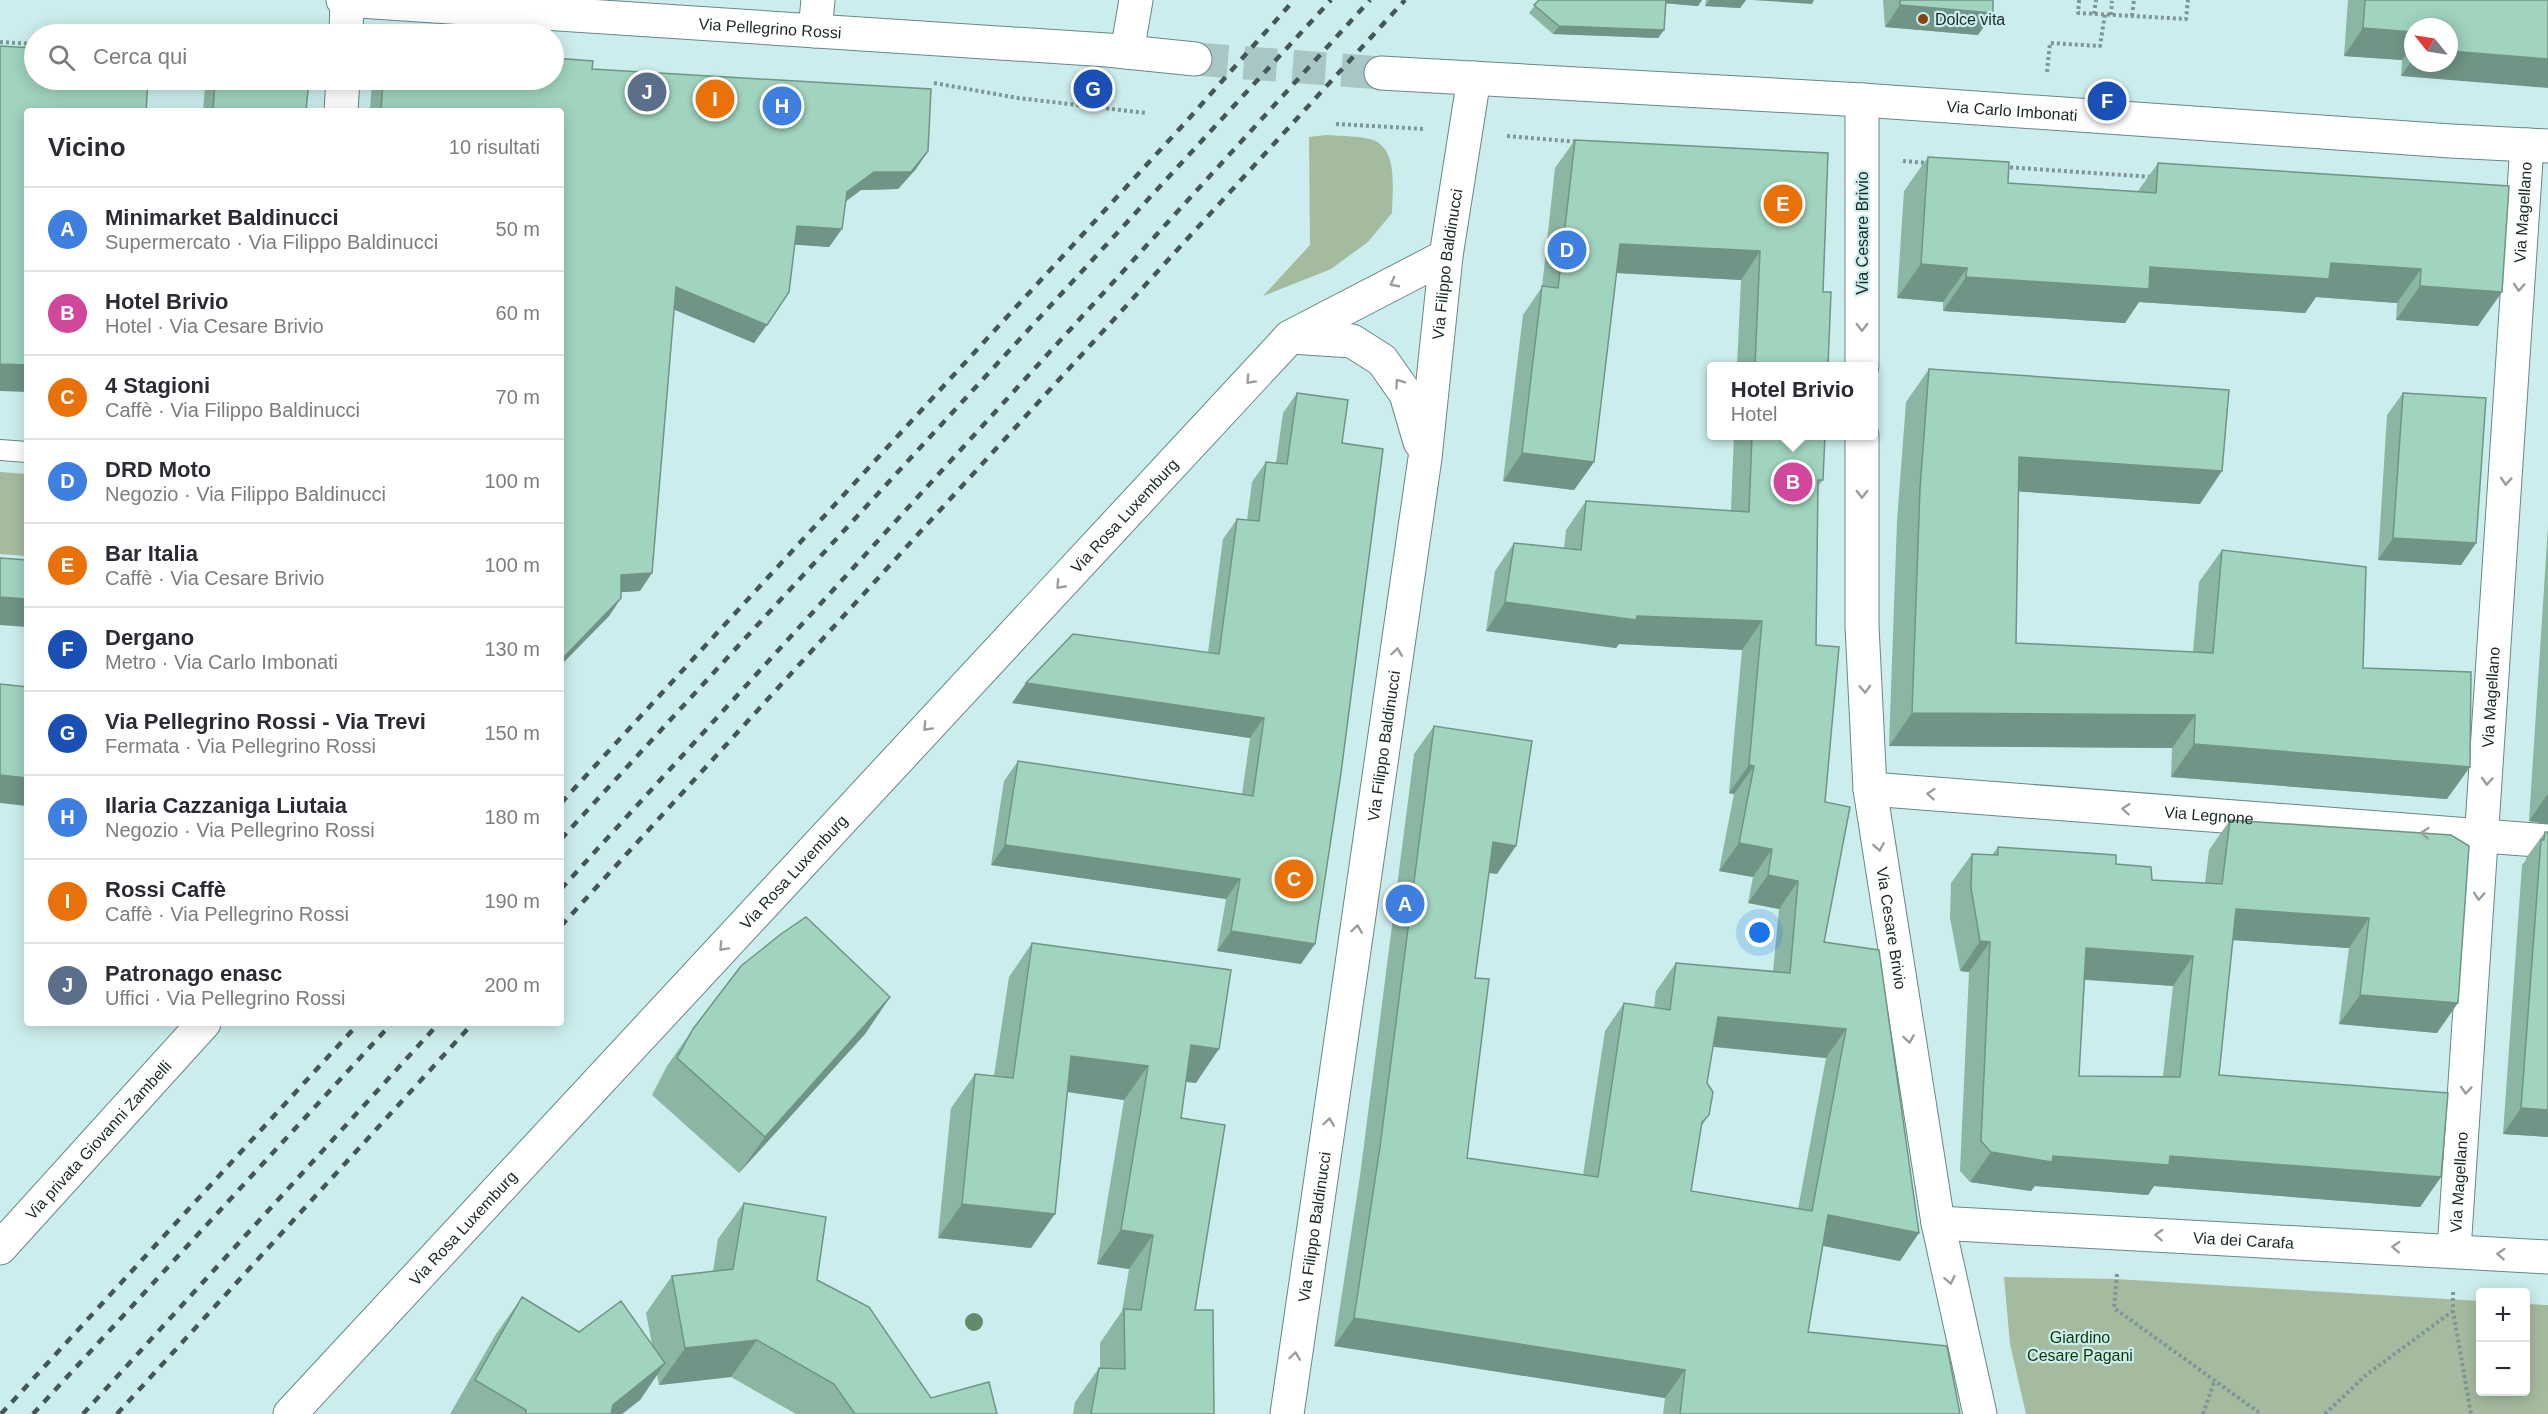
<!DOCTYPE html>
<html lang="it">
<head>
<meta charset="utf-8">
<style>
	body { margin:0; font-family:Helvetica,sans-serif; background:#f2f2f3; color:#2b2b33 }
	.controls { position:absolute; right:18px; bottom:18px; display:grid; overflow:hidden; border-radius:6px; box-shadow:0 3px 15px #0003 }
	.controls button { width:54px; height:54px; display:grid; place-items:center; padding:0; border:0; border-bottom:2px solid #e1e1e2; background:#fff; color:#2b2b33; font:30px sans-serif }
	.compass { position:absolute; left:2404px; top:18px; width:54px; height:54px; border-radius:50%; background:#fff; box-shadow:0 3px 15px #0003; rotate:300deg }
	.you { position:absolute; left:1760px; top:933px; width:21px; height:21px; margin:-15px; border:4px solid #fff; border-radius:50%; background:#1a73e8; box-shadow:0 0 0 9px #1a73e833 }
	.badge { display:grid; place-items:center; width:39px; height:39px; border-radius:50%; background:#84430d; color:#fff; font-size:20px; font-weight:700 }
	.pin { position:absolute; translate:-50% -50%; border:3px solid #fff; box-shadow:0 2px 6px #0006 }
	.popup { position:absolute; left:1707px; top:362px; width:171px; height:78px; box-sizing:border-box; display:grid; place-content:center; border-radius:6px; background:#fff; filter:drop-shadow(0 2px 4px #0005); font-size:20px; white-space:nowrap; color:#7c7c81 }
	.popup b { font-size:22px; color:#2b2b33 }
	.popup::after { content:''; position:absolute; left:50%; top:100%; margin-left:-12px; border:12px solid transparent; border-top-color:#fff }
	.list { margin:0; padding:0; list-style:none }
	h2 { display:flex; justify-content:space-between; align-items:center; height:78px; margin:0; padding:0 24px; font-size:26px }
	h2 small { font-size:20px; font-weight:400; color:#7c7c81 }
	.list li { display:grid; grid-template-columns:39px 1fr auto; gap:18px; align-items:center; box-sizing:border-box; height:84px; padding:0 24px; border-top:2px solid #e1e1e2 }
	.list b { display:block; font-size:22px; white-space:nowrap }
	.list p { margin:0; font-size:20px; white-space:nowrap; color:#7c7c81 }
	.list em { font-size:20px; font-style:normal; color:#7c7c81 }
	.icon { flex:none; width:33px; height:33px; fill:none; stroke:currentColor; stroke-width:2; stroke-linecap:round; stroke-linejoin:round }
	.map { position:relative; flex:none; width:2548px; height:1414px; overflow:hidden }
	.search { position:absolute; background:#fff; box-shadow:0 3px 15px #0003; left:24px; top:24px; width:540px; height:66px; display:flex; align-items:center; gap:15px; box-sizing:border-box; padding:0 21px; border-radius:33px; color:#7c7c81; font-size:22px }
	.panel { position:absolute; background:#fff; box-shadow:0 3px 15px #0003; left:24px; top:108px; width:540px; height:918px; border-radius:6px }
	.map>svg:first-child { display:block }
	.green { fill:#a5bb9f }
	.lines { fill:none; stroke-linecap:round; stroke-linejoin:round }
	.secondary-tunnel { stroke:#a9c6c6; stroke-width:33; stroke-dasharray:33 16; stroke-linecap:butt }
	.service-casing { stroke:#688787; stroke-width:22 }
	.minor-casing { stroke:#688787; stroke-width:35 }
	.secondary-casing { stroke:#688787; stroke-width:35 }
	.path { stroke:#7e9696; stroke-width:4; stroke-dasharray:3 3; stroke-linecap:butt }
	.service { stroke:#fff; stroke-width:20 }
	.minor { stroke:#fff; stroke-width:33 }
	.secondary { stroke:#fff; stroke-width:33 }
	.rail { stroke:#455656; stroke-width:4.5; stroke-dasharray:8 8; stroke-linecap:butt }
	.tree { fill:#64896b }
	.wall { fill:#8ab6a3; fill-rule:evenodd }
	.shaded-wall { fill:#709485 }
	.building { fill:#a0d4be; stroke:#709485; stroke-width:1.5; fill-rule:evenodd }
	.oneway { stroke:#999f9f }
	.poi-dot { fill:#84430d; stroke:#cceded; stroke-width:2 }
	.labels { text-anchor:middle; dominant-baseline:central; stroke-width:4.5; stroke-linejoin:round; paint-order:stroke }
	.poi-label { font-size:16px; fill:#1c2929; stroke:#cceded; text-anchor:start }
	.street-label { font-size:16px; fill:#1c2929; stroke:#cceded }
	.park-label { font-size:16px; fill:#0f3701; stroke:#cceded }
</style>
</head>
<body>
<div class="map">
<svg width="2548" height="1414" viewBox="0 0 2548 1414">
	<rect width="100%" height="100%" fill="#cceded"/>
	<path class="green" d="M1327,135c12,1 36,1 46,5 26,10 19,52 19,73l-24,29 -37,27 -68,27 47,-51 -1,-108z
		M0,472l27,2v82l-27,-2z
		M2004,1277l112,2 364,22v91h46v-88l22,1v109h-522l-16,-70z"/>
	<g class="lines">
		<path class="secondary-tunnel" d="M1195,59l186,14"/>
		<g class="service-casing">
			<path id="service" d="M0,450l27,2"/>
		</g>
		<g class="minor-casing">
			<g id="minor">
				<path d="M815,31l3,-31"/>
				<path d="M346,34l1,-34"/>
				<path d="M1127,52l9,-52"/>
				<path d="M341,111l2,-31"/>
				<path d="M1291,337l61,4 30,19 24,34 14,48"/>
				<path d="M1862,366v-266"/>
				<path id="s1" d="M1862,436v190l8,163 68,434 42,191"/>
				<path id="s2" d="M1870,789l678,52"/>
				<path id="s3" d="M1938,1223l610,34"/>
				<path id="s4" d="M0,1248l204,-225"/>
				<path id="s5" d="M2454,1250l73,-1105"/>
				<path id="s6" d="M290,1414l1000,-1077 156,-81"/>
				<path id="s7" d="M1287,1414l138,-956 21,-202 28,-178"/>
			</g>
		</g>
		<g class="secondary-casing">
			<g id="secondary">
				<path id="s8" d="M343,0l764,50 88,9"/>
				<path id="s9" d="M1381,73l481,27 589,41 97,5"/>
			</g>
		</g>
		<path class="path" d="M2079,0l-1,13 108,6 2,-19
			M2094,14l2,-14
			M2111,15l1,-14
			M2132,16l2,-16
			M0,42l34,2
			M2047,72l3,-29 50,3 5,-32
			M934,83l84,15 128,15
			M1336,124l89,5
			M1507,136l71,6
			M1903,161l25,2
			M2004,167l149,10
			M2117,1274l-3,34 147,106
			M2453,1292v19l18,103
			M2203,1414l12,-35
			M2325,1414l41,-39 87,-64"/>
		<use href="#service" class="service"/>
		<use href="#minor" class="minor"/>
		<use href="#secondary" class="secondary"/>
		<path class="rail" d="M561,803l623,-679 110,-124
			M561,839l770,-839
			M561,889l809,-889
			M561,926l844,-926
			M1,1414l358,-391
			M33,1414l359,-391
			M83,1414l356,-391
			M117,1414l356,-391"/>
	</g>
	<circle class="tree" cx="974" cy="1322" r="9"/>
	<path class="wall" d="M1539,0h163l-4,6 -32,-3 -2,27 -6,8 -105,-4 -24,-21z
		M1706,0h40l-6,8 -35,-2z
		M1883,0h110v13l-15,22 -93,-8z
		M2348,0h200l-147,76 1,-16 -58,-4zM2413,27h36l-36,36z
		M592,69l336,82 -12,18 -18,20 -37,1 -16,12 -3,27 -13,18 -34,-3 -41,99 -80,-34 -34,282 -19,1v6l-12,18 -48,49v-554h-191l2,-31h182z
		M210,80h99l-3,31h-103l2,-25z
		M1575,140l253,13 -5,139 5,74h-91l4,-86 -125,-7 -22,189 -20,28 -71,-9 20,-166 19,-28 13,-119z
		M1928,157l80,26 130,8 20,-28 351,23 -31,140 -82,-6 1,-17 -81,-6 -11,16 -166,-11 -14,21 -182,-12v-9l-46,-4 7,-107z
		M1929,369l271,135 -182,-13 -2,152 177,9 6,-70 23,-32 141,118 84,131 -276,-22 1,-29 -283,-2 8,-225 9,-119z
		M1297,393l45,50 -41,521 -84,-13 9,-52 -235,-34 13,-84 14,-20 224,33 8,-56 -238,-35 14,-20 182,-31 15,-113 14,-20 10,1 5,-38 14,-20 10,1 7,-50z
		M2403,393l73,150 -15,22 -83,-5 9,-145z
		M1734,435h91l-2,45 -5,6 -2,159 9,157 -1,140 55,8 21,311 -77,-15 -15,86 152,82h-297l2,-16 -331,-52 26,-170 54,-422 20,-28 63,148 -8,-1 -14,105 -8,180 116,17 22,-144 19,-28 30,5 2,-17 20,-28 97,9 6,-63 -31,-6 5,-26 -34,-6 15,-77 -5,-1 13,-143 -123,-6 -3,4 -130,-17 9,-60 19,-28 50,5 2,-18 20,-29 145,10zM1713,1047l113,11 -28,151 -107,-18 10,-64 8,-12 -2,-32z
		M2548,526v298l-19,-3z
		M2230,820l221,15 -14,198 -98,-9 10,-76 -116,-8 -14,135 222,102 -21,30 -266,-21 -6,9 -113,-9 -4,5 -61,-9 -10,-11 9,-199 -9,-1 -10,-53 1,-35 21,-29 20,1 6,-8 118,17 36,16 53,3 4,-33zM2085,980l88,6 -10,90h-84z
		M2545,832l3,305 -45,-3 19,-269 4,-5v-2z
		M1032,943l164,140 -10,-1 -5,36 14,192 19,104h-141l2,-12 24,-34h1v-25l22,-32 7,-42 -32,-5 27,-164 -57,-8 -36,156 -93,-10 13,-130 24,-34 19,2 15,-99z
		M890,997l-25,37 -126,139 -87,-78 15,-29 26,-37z
		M744,1203l73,77 114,118 66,16h-201l-65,-37 -72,8 -2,-10 -17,25 -18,14h-172l46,-80 26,-37 57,35 73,12 -6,-31 26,-37 41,-5 5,-32z"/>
	<path class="shaded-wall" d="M1663,0h39l-4,6 -37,-3z
		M1710,0h36l-6,8 -35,-2z
		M1752,0h62l-2,4z
		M1900,5l93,8 -15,22 -93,-8z
		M1559,26l105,4 -6,8 -105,-4z
		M2363,28l50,4v12l-11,16 -58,-4z
		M2449,51l99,8v29l-147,-12 12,-17v4h36z
		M928,151l-12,18 -18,20 -37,1 -27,20 13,-18 27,-20z
		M797,226l45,3 -13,18 -44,-3z
		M1620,244l140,7 -19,29 -141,-8z
		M2331,263l90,6 -24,34 -81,-6 -11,16 -166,-11 -14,21 -182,-12 23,-34 184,-10z
		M1921,264l46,4 -24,34 -46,-4z
		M2420,286l82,6 -24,34 -82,-6z
		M676,287l91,38 -13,18 -91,-38z
		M0,364l27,1v27l-27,-1z
		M1522,453l72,9 -20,28 -71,-9z
		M2019,457l203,14 -22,33 -204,-14z
		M2393,538l83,5 -15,22 -83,-5z
		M652,573l-12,18 -31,2 12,-18z
		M0,597l27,2v28l-27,-2z
		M621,598l-12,18 -48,49v-5z
		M1505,602l132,14 125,5 -20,29 -123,-6 -3,4 -130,-17z
		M1026,683l238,35 -14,20 -238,-35z
		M1912,713l283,2 -23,33 -283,-2z
		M2194,744l276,23 -23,32 -276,-22z
		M1749,765l5,1 -20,28 -5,-1z
		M0,775l27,3v28l-27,-3z
		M2547,795h1v29l-19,-3z
		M1493,842l23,4 -19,28 -23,-4z
		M1739,843l33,6 -19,28 -34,-6z
		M1005,845l235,34 -14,20 -235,-34z
		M1768,875l30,6 -19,28 -31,-6z
		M2236,909l133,9 -20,30 -133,-9z
		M1231,931l84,13 -14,20 -84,-13z
		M1980,941l10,1 -21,30 -9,-1z
		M2086,948l107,8 -20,30 -107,-8z
		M2360,995l98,8 -21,30 -98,-9z
		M890,997l-25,37 -126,139 26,-36z
		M1718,1017l128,12 -20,29 -128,-13z
		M1191,1045l28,4 -23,34 -29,-4z
		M1071,1056l77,10 -24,34 -77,-11z
		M2521,1108l27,2v27l-45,-3z
		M1991,1152l62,4h117l271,21 -21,30 -266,-21 -6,9 -113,-9 -4,5 -61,-9z
		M962,1204l93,10 -24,34 -93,-10z
		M1828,1215l91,18 -19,28 -91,-18z
		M1121,1230l32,5 -24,34 -32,-5z
		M1354,1318l331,52 -20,28 -331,-52z
		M757,1340l-26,37 -72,8 26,-37z
		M665,1363l-25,37 -18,14h-15l6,-9z"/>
	<path class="building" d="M1539,0h127l-2,30 -105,-4 -25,-21z
		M1900,0h93v13l-93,-8z
		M2365,0h183v59l-99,-8v-24h-36v5l-50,-4z
		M0,46l34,2v32h114l-2,31h-119v254l-27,-1z
		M554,58l39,3 -1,8 339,20 -3,62 -17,21h-37l-27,20 -5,37 -45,-3 -8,66 -22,33 -91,-38 -24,286 -31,2v23l-60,62v-549h-180l2,-31h171z
		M215,80h94l-3,31h-93z
		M1575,140l253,13 -5,139h8l-3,74h-73l5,-115 -140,-7 -26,218 -72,-9 20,-167 16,2z
		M1928,157l81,5 -1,21 148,10 2,-30 351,23 -7,106 -82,-6 1,-17 -90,-6 -2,16 -179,-12 -1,22 -183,-12 1,-9 -46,-4z
		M1929,369l300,21 -7,81 -203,-14 -3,186 197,10 9,-103 144,17 -3,101 108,4 -1,95 -276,-23 1,-29 -283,-2 8,-225z
		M1297,393l51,7 -6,43 41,6 -42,324 -26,171 -84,-13 9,-52 -235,-34 13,-84 235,35 11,-78 -238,-35 47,-49 146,20 18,-135 22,2 7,-59 21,2z
		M2403,393l83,5 -10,145 -83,-5z
		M1752,435h73l-2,45h-5l-2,165 23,2 -14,155 25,5 -26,135 55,8 40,283 -91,-18 -20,117 139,14 13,68h-280l5,-44 -331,-52 26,-171 54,-421 98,15 -16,105 -23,-4 -18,136 14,1 -22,179 131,19 26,-174 46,7 6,-47 114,10 8,-92 -30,-6 4,-26 -33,-6 15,-77 -5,-1 13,-144 -125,-5 -1,4 -131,-18 9,-59 67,7 5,-49 163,11zM1718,1017l128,12 -34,182 -121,-20 11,-69 7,-7 4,-23 -6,-9z
		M0,558l27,2v39l-27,-2z
		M0,684l27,3v91l-27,-3z
		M2230,820l221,15 18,11 -11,157 -98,-8 9,-77 -133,-9 -17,166 229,18 -7,84 -271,-21 -1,9 -116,-9 -1,6 -61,-10 -10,-11 9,-199 -10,-1 -9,-53 1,-34 26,1v-8l118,8v9l35,3 1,13 70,4zM2086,948l107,8 -13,121 -101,-1z
		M2545,832h3v278l-27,-2 20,-268h3z
		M806,917l84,80 -125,140 -88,-79 16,-29 48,-63 40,-32z
		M1032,943l199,27 -12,79 -28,-4 -10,73 44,7 -30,185h18l1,104h-123l8,-46 26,1 -1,-60 17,1 12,-75 -32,-5 27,-164 -77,-10 -16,158 -93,-10 13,-130 38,4z
		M744,1203l82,14 -9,63 52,27 62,91 58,-16 8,32h-142l-21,-30 -77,-44 -72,8 -13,-72 61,-7z
		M522,1297l57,35 42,-31 44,62 -52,42 -2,9h-85v-4l-51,-30z"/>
	<defs><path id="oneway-chevron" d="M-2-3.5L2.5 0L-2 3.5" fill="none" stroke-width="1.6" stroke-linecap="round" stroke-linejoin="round" transform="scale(1.5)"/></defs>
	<g class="oneway">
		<use href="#oneway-chevron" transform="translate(1394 283) rotate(152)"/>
		<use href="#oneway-chevron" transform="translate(2519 287) rotate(94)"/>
		<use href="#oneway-chevron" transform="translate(1862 327) rotate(90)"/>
		<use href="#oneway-chevron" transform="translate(1250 380) rotate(133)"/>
		<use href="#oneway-chevron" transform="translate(1399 383) rotate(-125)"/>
		<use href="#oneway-chevron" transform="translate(2506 481) rotate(94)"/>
		<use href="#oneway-chevron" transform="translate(1862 494) rotate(90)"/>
		<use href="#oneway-chevron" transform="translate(1060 585) rotate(133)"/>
		<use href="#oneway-chevron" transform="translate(1397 652) rotate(-82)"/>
		<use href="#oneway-chevron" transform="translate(1865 689) rotate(87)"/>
		<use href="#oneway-chevron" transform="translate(927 727) rotate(133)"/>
		<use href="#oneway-chevron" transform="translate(2487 781) rotate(94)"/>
		<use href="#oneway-chevron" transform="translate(1931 794) rotate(-175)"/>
		<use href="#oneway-chevron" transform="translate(2126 809) rotate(-175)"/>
		<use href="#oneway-chevron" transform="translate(2425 833) rotate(-175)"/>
		<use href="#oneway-chevron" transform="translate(1879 847) rotate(81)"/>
		<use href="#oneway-chevron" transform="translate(2479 896) rotate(94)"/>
		<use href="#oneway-chevron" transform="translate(1357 929) rotate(-82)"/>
		<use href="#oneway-chevron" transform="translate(723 947) rotate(133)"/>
		<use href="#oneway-chevron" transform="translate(1909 1039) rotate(81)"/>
		<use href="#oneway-chevron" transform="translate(2466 1090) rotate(94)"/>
		<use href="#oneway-chevron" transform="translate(1329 1122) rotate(-82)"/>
		<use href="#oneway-chevron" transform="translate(2159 1235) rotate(-177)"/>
		<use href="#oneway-chevron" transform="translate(2396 1247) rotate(-177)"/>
		<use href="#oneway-chevron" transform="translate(2501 1254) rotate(-176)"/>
		<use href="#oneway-chevron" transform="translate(1950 1280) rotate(78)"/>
		<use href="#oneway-chevron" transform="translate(1295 1356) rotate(-82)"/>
	</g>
	<circle class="poi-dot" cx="1923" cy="19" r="6"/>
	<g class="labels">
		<g class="poi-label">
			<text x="1935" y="19">Dolce vita</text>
		</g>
		<g class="street-label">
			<text stroke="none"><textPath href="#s8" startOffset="428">Via Pellegrino Rossi</textPath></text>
			<text stroke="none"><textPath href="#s9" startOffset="632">Via Carlo Imbonati</textPath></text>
			<text stroke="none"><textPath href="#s5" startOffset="1040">Via Magellano</textPath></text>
			<text transform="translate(1862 233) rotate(-90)">Via Cesare Brivio</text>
			<text stroke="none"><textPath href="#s7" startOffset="1161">Via Filippo Baldinucci</textPath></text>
			<text stroke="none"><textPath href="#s6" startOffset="1226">Via Rosa Luxemburg</textPath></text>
			<text stroke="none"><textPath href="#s5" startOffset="554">Via Magellano</textPath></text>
			<text stroke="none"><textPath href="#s7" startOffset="675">Via Filippo Baldinucci</textPath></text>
			<text stroke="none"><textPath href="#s2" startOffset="340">Via Legnone</textPath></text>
			<text stroke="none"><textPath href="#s6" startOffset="740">Via Rosa Luxemburg</textPath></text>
			<text stroke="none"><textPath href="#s1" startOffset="494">Via Cesare Brivio</textPath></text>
			<text stroke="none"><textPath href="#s4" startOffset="146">Via privata Giovanni Zambelli</textPath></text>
			<text stroke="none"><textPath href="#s5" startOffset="68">Via Magellano</textPath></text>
			<text stroke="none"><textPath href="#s7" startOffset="189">Via Filippo Baldinucci</textPath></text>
			<text stroke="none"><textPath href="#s6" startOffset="254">Via Rosa Luxemburg</textPath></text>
			<text stroke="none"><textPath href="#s3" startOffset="306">Via dei Carafa</textPath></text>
		</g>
		<g class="park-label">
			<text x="2080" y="1337">Giardino<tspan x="2080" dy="18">Cesare Pagani</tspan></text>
		</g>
	</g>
</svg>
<div class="controls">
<button>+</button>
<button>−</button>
</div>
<svg class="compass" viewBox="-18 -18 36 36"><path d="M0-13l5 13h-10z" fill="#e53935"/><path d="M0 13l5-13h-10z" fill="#7c7c81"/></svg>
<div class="you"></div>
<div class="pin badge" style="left:1405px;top:904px;background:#3f7fe0">A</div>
<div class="pin badge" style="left:1793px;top:482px;background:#d1479c">B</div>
<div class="popup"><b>Hotel Brivio</b>Hotel</div>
<div class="pin badge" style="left:1294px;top:879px;background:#e8710a">C</div>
<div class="pin badge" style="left:1567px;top:250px;background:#3f7fe0">D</div>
<div class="pin badge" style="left:1783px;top:204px;background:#e8710a">E</div>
<div class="pin badge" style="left:2107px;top:101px;background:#1a4fb4">F</div>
<div class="pin badge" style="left:1093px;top:89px;background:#1a4fb4">G</div>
<div class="pin badge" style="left:782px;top:106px;background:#3f7fe0">H</div>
<div class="pin badge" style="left:715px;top:99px;background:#e8710a">I</div>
<div class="pin badge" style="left:647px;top:92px;background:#5c6f8a">J</div>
<div class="search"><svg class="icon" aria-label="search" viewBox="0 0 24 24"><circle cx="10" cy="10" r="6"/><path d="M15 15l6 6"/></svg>Cerca qui</div>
<section class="panel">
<h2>Vicino<small>10 risultati</small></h2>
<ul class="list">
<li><span class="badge" style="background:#3f7fe0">A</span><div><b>Minimarket Baldinucci</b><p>Supermercato · Via Filippo Baldinucci</p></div><em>50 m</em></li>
<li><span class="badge" style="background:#d1479c">B</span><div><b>Hotel Brivio</b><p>Hotel · Via Cesare Brivio</p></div><em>60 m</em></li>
<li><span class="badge" style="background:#e8710a">C</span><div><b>4 Stagioni</b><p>Caffè · Via Filippo Baldinucci</p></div><em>70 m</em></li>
<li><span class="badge" style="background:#3f7fe0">D</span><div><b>DRD Moto</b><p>Negozio · Via Filippo Baldinucci</p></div><em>100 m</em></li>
<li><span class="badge" style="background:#e8710a">E</span><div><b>Bar Italia</b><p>Caffè · Via Cesare Brivio</p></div><em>100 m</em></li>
<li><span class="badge" style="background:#1a4fb4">F</span><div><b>Dergano</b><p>Metro · Via Carlo Imbonati</p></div><em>130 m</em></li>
<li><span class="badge" style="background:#1a4fb4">G</span><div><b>Via Pellegrino Rossi - Via Trevi</b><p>Fermata · Via Pellegrino Rossi</p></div><em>150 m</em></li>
<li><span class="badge" style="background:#3f7fe0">H</span><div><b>Ilaria Cazzaniga Liutaia</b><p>Negozio · Via Pellegrino Rossi</p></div><em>180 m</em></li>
<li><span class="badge" style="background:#e8710a">I</span><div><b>Rossi Caffè</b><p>Caffè · Via Pellegrino Rossi</p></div><em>190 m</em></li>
<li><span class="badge" style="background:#5c6f8a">J</span><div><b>Patronago enasc</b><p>Uffici · Via Pellegrino Rossi</p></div><em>200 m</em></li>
</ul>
</section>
</div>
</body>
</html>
